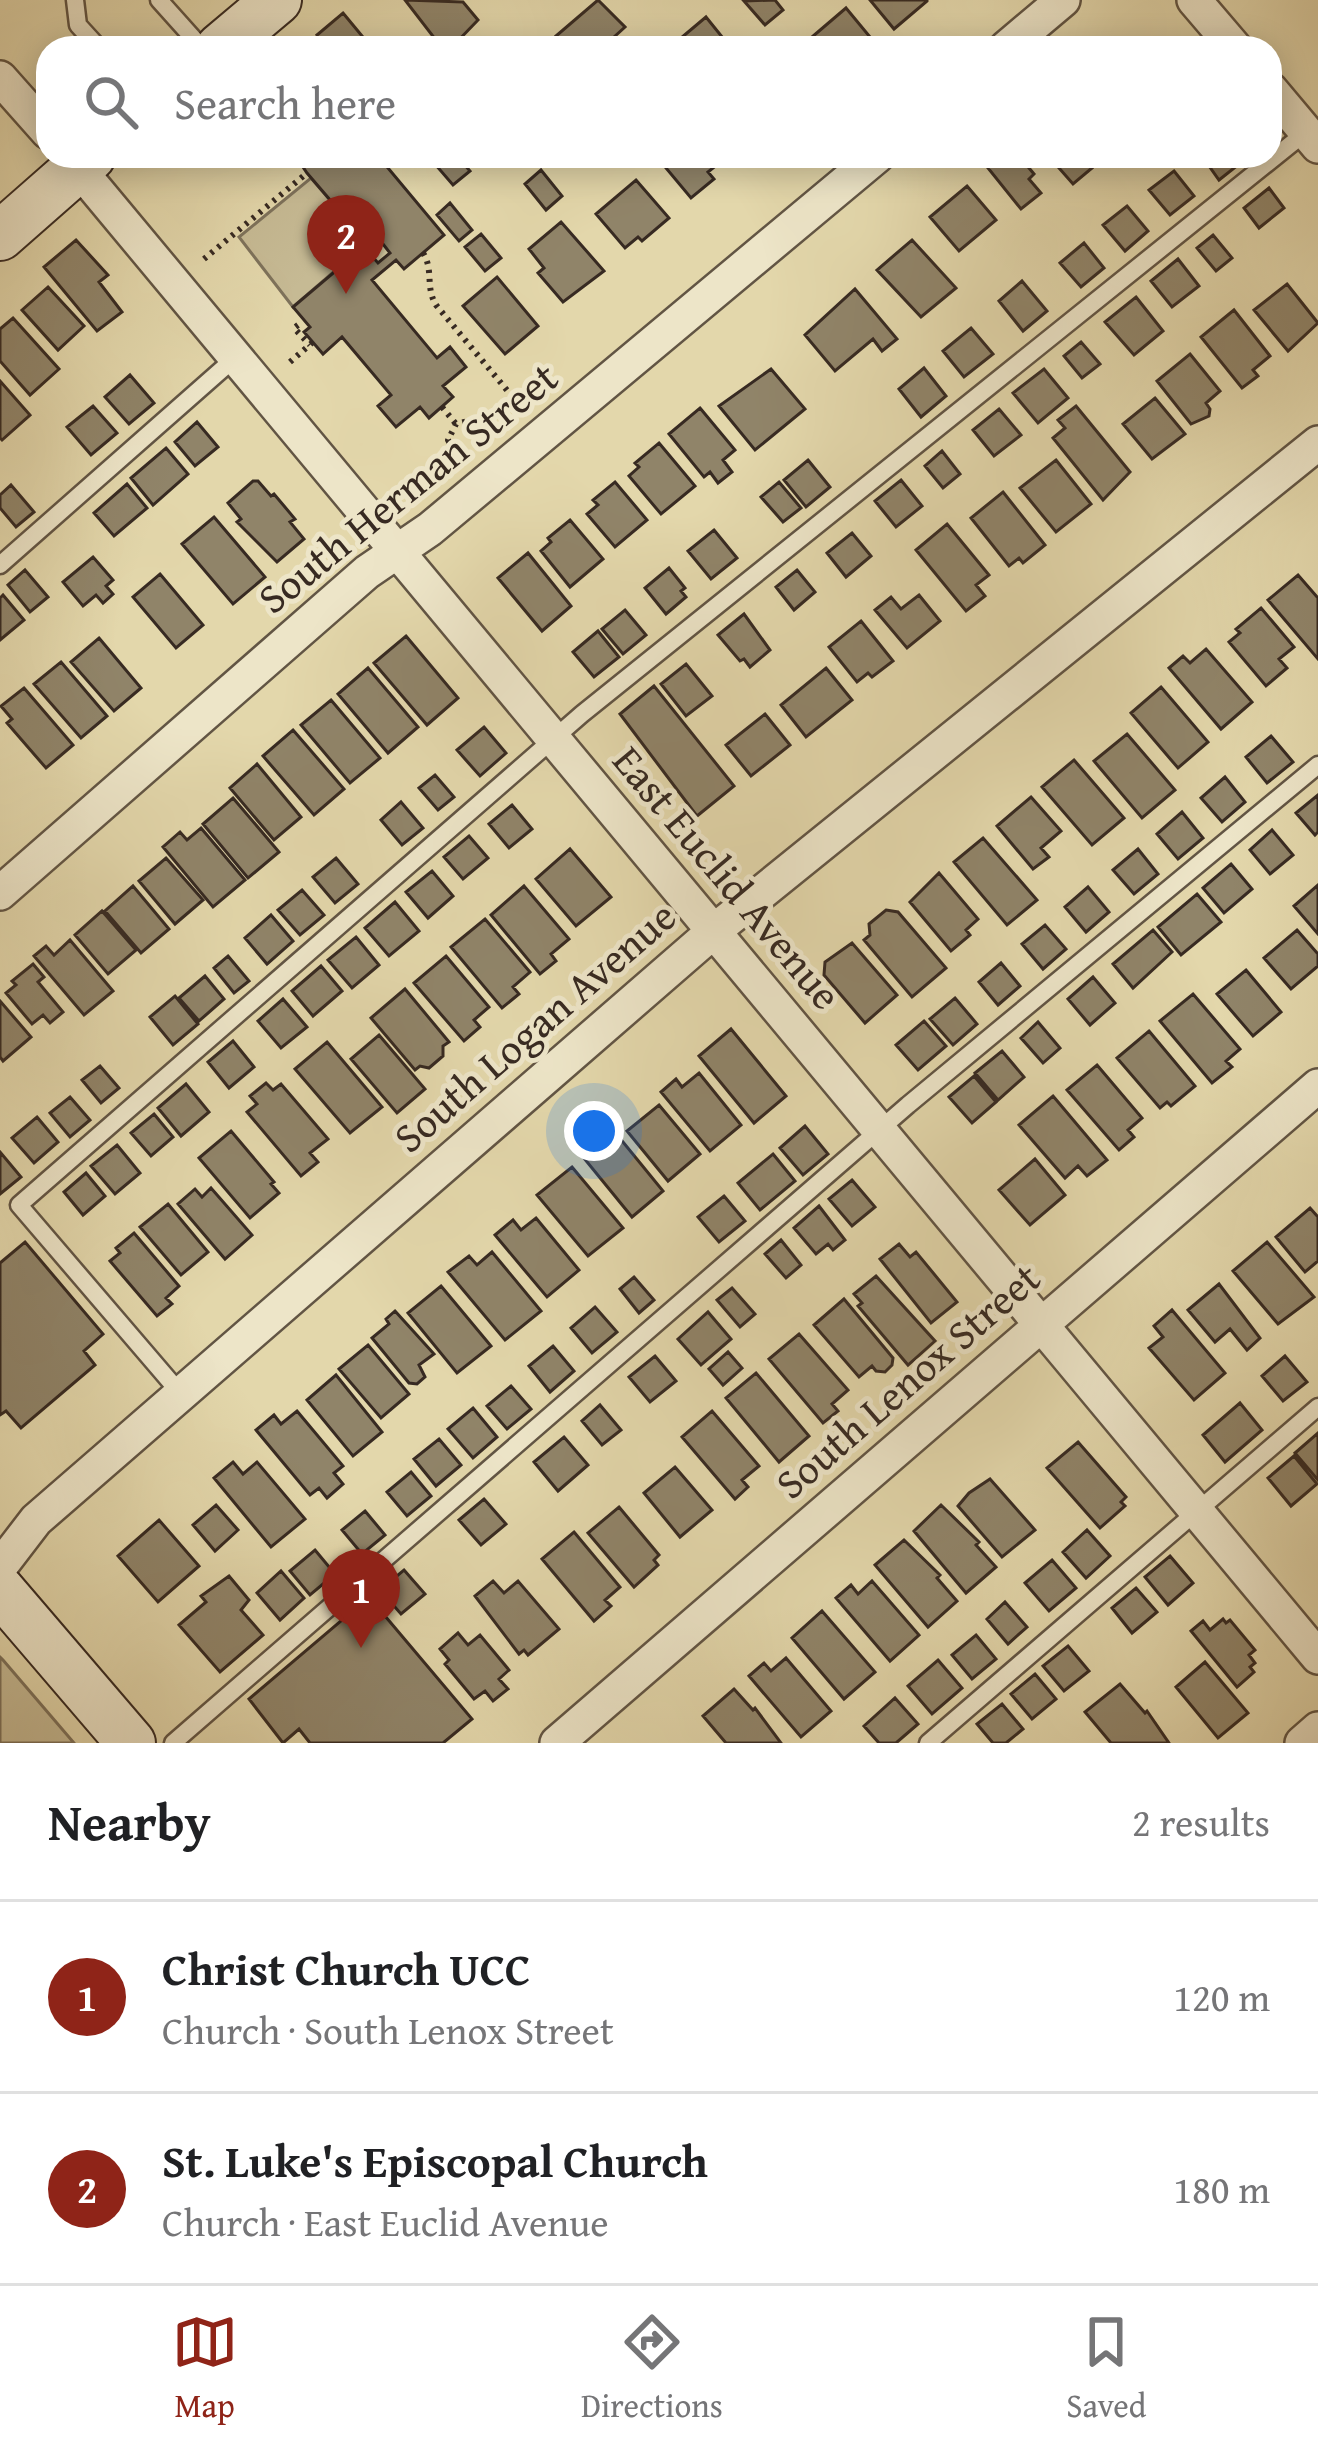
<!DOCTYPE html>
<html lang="en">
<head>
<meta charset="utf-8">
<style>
	body { margin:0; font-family:"Gentium Book Plus",serif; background:#f6f6f6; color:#202124 }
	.you { position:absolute; left:594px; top:1131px; width:42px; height:42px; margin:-30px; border:9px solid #fff; border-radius:50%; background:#1a73e8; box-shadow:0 0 0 18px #1a73e833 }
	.badge { display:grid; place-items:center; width:78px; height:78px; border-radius:50%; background:#8f2418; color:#fff; font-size:39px; font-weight:700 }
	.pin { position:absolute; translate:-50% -99px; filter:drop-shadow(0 3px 6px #0008) }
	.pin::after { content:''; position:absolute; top:63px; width:42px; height:36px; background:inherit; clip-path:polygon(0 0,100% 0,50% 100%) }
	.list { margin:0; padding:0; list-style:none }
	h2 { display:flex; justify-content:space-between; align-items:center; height:156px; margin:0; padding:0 48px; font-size:51px }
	h2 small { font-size:39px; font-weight:400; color:#757577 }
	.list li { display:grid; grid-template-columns:78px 1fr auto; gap:36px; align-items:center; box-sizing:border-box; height:192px; padding:0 48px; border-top:3px solid #e0e0e0 }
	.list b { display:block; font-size:45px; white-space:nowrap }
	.list p { margin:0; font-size:39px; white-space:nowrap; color:#757577 }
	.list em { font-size:39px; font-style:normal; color:#757577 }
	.icon { flex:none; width:66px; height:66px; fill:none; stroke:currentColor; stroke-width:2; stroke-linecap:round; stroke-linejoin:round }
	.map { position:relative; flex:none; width:1318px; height:1743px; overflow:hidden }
	.search { position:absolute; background:#fff; box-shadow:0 6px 30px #0003; left:36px; right:36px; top:36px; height:132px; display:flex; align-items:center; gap:30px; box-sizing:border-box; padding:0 42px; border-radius:36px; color:#757577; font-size:45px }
	.sheet { height:540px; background:#fff }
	nav { display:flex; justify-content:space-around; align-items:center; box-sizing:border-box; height:168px; border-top:3px solid #e0e0e0; background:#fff; font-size:33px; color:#757577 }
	nav a { display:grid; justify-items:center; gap:6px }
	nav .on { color:#8f2418 }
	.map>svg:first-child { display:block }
	.green { fill:#c6ba94; stroke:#7e725b; stroke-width:3 }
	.building { fill:#908469; stroke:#372a22; stroke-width:3 }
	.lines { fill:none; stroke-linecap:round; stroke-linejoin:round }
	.lane-casing { stroke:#625544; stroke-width:21 }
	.street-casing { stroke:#625544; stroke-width:38 }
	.secondary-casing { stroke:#372a22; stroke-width:52 }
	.path { stroke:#372a22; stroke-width:6; stroke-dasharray:3 6; stroke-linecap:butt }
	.lane { stroke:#ede5c8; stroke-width:16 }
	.street { stroke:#ede5c8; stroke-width:33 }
	.secondary { stroke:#ede5c8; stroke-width:48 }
	.labels { text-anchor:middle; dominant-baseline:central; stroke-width:10; stroke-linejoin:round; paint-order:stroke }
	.street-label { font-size:42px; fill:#372a22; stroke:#ede5c8 }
</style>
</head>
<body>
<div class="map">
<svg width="1318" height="1743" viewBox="0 0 1318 1743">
	<rect width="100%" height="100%" fill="#e3d7ab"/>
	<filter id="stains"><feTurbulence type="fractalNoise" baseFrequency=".00167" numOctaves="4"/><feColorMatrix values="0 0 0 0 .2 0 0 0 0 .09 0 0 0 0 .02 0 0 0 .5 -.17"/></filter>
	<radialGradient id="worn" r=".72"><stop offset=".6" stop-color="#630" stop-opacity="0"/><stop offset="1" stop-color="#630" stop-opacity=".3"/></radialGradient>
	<path class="green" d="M311,178l56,65 -74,64 -54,-70z
		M0,1657l3,3 71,83h-74z"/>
	<path class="building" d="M405,0l58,2 15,18 -27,28h-9z
		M598,0l27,27 -21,19 -7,-8 -12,10h-19l-10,-12z
		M775,0l8,10 -18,15 -21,-24z
		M870,0h57v1l-33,28z
		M846,8l29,35 -6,5h-48l-9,-11z
		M343,13l29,35h-44l-11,-13z
		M706,17l21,26 -6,5h-32l-8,-10z
		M316,156h62l66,79 -40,34 -8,-9 -24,20 65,78 13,-11 16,20 -23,19 10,11 -24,21 -9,-11 -24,20 -18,-21 13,-11 -49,-58 -19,17 -19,-22 6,-5 -17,-20 71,-60 14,16 12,-10 -14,-18 -9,8 -60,-70 -4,-6z
		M442,156h15l13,15 -17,14 -19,-22z
		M656,156h63l4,4 -15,12 6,7 -23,19z
		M1003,156h16l15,18 -5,5 12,14 -20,16 -33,-41z
		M1054,156h28l10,12 -19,16 -21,-24z
		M1202,156h37l-1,9 -19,15z
		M541,170l21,26 -16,14 -21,-26z
		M1174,171l20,25 -24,19 -21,-25z
		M636,180l33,38 -27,23 -4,-4 -13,11 -29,-34z
		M967,186l29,34 -37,31 -29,-34z
		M1269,188l15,20 -25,20 -15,-20z
		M450,203l22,27 -13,11 -22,-26z
		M1127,206l21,25 -23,20 -22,-26z
		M561,222l43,49 -41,31 -25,-29 6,-5 -15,-19z
		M481,234l20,24 -16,13 -20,-24z
		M1213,235l19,23 -16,13 -19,-23z
		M76,240l32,35 -9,7 23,30 -25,19 -53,-64z
		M912,240l44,48 -35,29 -44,-47z
		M1084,243l20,25 -23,19 -21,-24z
		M1178,259l21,27 -27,21 -21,-26z
		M497,277l41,49 -33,28 -42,-48z
		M1022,281l25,30 -24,20 -24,-30z
		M1287,284l31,39 -30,28 -34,-41z
		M48,287l36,39 -26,24 -36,-40z
		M855,289l42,50 -15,12 -9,-12 -38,32 -30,-36z
		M1136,297l27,34 -29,24 -29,-33z
		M1234,310l36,46 -17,14 5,6 -16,12 -41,-51z
		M13,318l46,51 -29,26 -30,-34v-32z
		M971,328l22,26 -29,23 -21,-26z
		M1081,342l19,22 -18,14 -18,-22z
		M1190,354l30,37 -14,12 4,6 -1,7 -18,8 -34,-43z
		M924,368l22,28 -25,21 -22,-28z
		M771,369l34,40 -50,41 -36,-44z
		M1044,369l24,29 -30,25 -25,-30z
		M130,375l24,28 -25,21 -24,-27z
		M0,381l30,34 -28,25 -2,-2z
		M1155,398l30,36 -33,25 -29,-35z
		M93,406l24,27 -26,22 -24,-28z
		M1076,406l54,66 -27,28 -50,-62 12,-10 -7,-8z
		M700,408l35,42 -12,10 9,12 -14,11 -8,-11 -6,5 -35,-43z
		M999,409l22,26 -27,21 -21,-26z
		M197,422l21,25 -23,19 -20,-24z
		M659,443l36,43 -34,28 -32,-38 10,-9 -4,-4z
		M166,448l22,26 -35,31 -22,-27z
		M942,451l18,23 -17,14 -18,-22z
		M808,460l22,27 -24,20 -22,-27z
		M1056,460l35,44 -35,28 -36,-44z
		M901,480l21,26 -26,21 -21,-26z
		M253,481h5l13,15 3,-2 21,25 -5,3 14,17 -27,23 -40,-40 4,-3 -13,-16z
		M615,482l32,38 -32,27 -28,-33 11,-9 -5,-5z
		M779,482l22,26 -18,14 -22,-25z
		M127,484l20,24 -33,28 -20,-23z
		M11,485l23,27 -18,15 -16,-19v-13z
		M1003,492l42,53 -22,18 -4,-5 -10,8 -38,-48z
		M214,517l51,60 -32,27 -51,-60z
		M570,520l33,39 -33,28 -29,-36 10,-9 -3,-4z
		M947,524l42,51 -13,10 9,11 -19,15 -50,-61z
		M714,530l23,28 -26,21 -23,-28z
		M852,533l19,23 -25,21 -19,-24z
		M528,553l43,53 -29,25 -44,-53z
		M93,557l20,23 -7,6 7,8 -10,9 -7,-8 -13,11 -20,-24z
		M669,568l16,20 -4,3 5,6 -20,17 -21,-26z
		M25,570l23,27 -18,15 -22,-27z
		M797,570l18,22 -21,18 -18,-23z
		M160,574l43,51 -27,23 -43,-51z
		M1298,575l20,23v61l-50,-59z
		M3,595l21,25 -24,20v-42z
		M919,595l21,26 -33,27 -32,-38 16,-13 10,12z
		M1261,608l33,39 -15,12 8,9 -21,18 -37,-44 11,-9 -4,-4z
		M625,610l21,25 -23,19 -21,-25z
		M744,614l26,36 -20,17 -6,-8 -4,2 -22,-26z
		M861,621l32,40 -21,16 -4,-4 -11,9 -28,-35z
		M598,631l21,26 -25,20 -21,-25z
		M406,636l52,62 -31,27 -53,-62z
		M99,638l42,50 -27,23 -43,-49z
		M1206,649l46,53 -31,27 -52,-61 14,-12 7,7z
		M61,662l46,54 -26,22 -47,-54z
		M686,664l26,32 -26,20 -25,-32z
		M368,668l50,59 -30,26 -50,-59z
		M826,668l26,32 -46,37 -25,-32z
		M654,686l80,100 -37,30 -77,-102z
		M1161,687l47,55 -30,26 -47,-55z
		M24,688l49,57 -27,23 -39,-45 5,-4 -11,-13z
		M331,700l49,58 -30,25 -49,-58z
		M765,714l25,31 -39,31 -25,-31z
		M484,727l22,26 -26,23 -23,-26z
		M293,730l51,59 -30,26 -51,-59z
		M1127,734l48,56 -33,28 -48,-57z
		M1271,736l22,26 -26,21 -21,-26z
		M1074,760l50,58 -32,27 -50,-58z
		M257,764l44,53 -27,23 -44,-52z
		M435,775l19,22 -16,13 -19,-22z
		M1225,777l20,25 -23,20 -21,-24z
		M1318,795v37l-3,3 -19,-22z
		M1031,797l30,34 -20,17 8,9 -16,12 -36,-43z
		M233,798l46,54 -31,26 -45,-54z
		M401,802l22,26 -21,17 -21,-25z
		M512,805l20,24 -23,19 -20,-24z
		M1182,812l21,26 -25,21 -21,-25z
		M201,828l44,52 -32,27 -50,-60 17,-15 7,8z
		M1272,830l21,25 -23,19 -20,-24z
		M469,836l19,22 -25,21 -19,-22z
		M983,838l54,62 -30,25 -53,-63z
		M570,849l41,48 -35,29 -40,-47z
		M1138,849l20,25 -24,20 -21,-24z
		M166,858l37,42 -28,24 -36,-43z
		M336,858l22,26 -23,19 -22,-26z
		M1231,864l21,25 -28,24 -21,-25z
		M432,871l21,25 -25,22 -22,-26z
		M939,873l39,46 -12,11 4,5 -19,16 -41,-49z
		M1318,885v49l-24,-28z
		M133,886l36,43 -28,24 -36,-42z
		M524,886l45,53 -18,15 5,7 -16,13 -49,-59z
		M1088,887l21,25 -23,20 -21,-25z
		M302,890l22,25 -24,20 -22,-25z
		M1197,894l24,28 -40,33 -23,-28z
		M395,902l24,29 -30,25 -24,-28z
		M886,910l12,2 48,56 -34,29 -48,-57 6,-5 -1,-11z
		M102,911l34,39 -28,24 -33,-39z
		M271,915l22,26 -26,23 -22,-26z
		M485,919l45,53 -17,15 6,7 -17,14 -51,-61z
		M1045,925l21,24 -23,20 -21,-25z
		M1153,930l19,22 -39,36 -20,-24z
		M1297,930l21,24v12l-27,23 -27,-31z
		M356,937l23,28 -27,23 -24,-28z
		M70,940l43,51 -29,24 -50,-59 12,-10 8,9z
		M852,943l45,52 -32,28 -41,-48 1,-13z
		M228,956l21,25 -15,12 -20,-25z
		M446,956l43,51 -15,13 6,7 -16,14 -50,-58z
		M1001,963l19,23 -22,19 -19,-23z
		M33,964l11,13 -6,5 25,30 -13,11 -7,-8 -11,9 -26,-31 10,-8 -4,-4z
		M321,966l21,25 -29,25 -21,-25z
		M1246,970l35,42 -28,24 -36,-42z
		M205,976l19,23 -25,22 -20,-23z
		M1093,977l22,26 -25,22 -22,-26z
		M405,989l44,53 -6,4v10l-14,12 -9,-2 -5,4 -44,-52z
		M1193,994l47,55 -14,12 6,6 -20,16 -52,-62z
		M175,996l23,28 -25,21 -23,-28z
		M955,998l22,26 -24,21 -23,-26z
		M283,999l24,28 -26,21 -23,-27z
		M0,1001l31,36 -28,24 -3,-4z
		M924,1021l22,25 -28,24 -22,-25z
		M1038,1022l22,26 -17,15 -22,-25z
		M731,1029l55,67 -32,27 -55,-67z
		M1149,1031l46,55 -24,20 -4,-4 -7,6 -43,-50z
		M379,1035l46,54 -28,24 -46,-54z
		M233,1041l21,26 -25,21 -21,-26z
		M327,1042l55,65 -32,26 -55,-64z
		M1002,1051l22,26 -26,23 -23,-27z
		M1097,1065l45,53 -14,12 6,7 -15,13 -52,-60z
		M100,1066l19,22 -18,15 -19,-23z
		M699,1073l42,52 -31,26 -49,-59 15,-13 6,8z
		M974,1076l22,26 -24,21 -23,-26z
		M266,1083l7,7 8,-6 47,55 -18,14 8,9 -17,14 -54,-64 10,-8 -7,-8z
		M186,1084l23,28 -28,24 -23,-28z
		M1053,1096l54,64 -20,16 -9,-10 -13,12 -46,-53z
		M70,1097l20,23 -20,17 -20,-24z
		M659,1105l41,49 -32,27 -41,-50z
		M154,1114l19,23 -22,19 -20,-23z
		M37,1117l21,25 -24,21 -22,-25z
		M805,1126l23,28 -25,21 -23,-27z
		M231,1131l43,51 -3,2 8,9 -29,25 -51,-60z
		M614,1131l49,60 -31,26 -49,-60z
		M117,1145l23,28 -25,21 -24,-28z
		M0,1152l21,25 -21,17z
		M773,1154l22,27 -35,29 -22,-27z
		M1035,1159l30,36 -35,30 -31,-35z
		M572,1167l51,61 -35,28 -51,-61z
		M86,1173l19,23 -22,19 -19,-23z
		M852,1180l23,27 -23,19 -23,-27z
		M211,1188l41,47 -27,24 -47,-55 17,-15 7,8z
		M724,1196l21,25 -26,21 -21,-25z
		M168,1204l40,48 -27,23 -41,-48z
		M819,1206l26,34 -12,10 -5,-6 -12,10 -22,-26z
		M1310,1208l8,9v44l-13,11 -29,-35z
		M536,1218l43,52 -32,27 -52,-62 18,-15 8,10z
		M134,1233l45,53 -13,12 6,6 -15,12 -47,-55 10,-8 -4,-5z
		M781,1240l20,25 -15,13 -21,-24z
		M25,1242l78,92 -19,17 11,14 -74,63 -15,-17 -6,4v-152z
		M1267,1242l47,55 -36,27 -45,-53z
		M899,1244l11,13 6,-5 41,50 -26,21 -51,-64z
		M492,1252l49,59 -36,29 -57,-68 21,-16 8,9z
		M876,1276l59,65 -27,24 -50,-59 4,-3 -8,-9z
		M634,1277l20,23 -15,13 -19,-24z
		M1219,1284l41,54 -13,12 -17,-21 -15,13 -27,-32z
		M441,1286l50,60 -34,27 -49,-60z
		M732,1288l23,26 -15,13 -23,-27z
		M844,1299l49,59 -1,7 -7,7 -9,-1 -4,-5 -13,11 -45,-52z
		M595,1307l22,25 -25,21 -21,-25z
		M1172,1310l53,63 -31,27 -45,-52 14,-11 -9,-11z
		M395,1311l39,43 -15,11 6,12 -8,7 -8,-1 -37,-45 17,-14 -3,-5z
		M708,1312l23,27 -30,26 -23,-26z
		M799,1334l49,56 -16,14 6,7 -15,12 -54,-64z
		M368,1345l41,49 -28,24 -42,-49z
		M553,1346l21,25 -24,21 -21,-26z
		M728,1352l14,16 -19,17 -14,-16z
		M655,1356l21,25 -26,21 -21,-25z
		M1285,1356l22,26 -24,19 -21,-25z
		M756,1373l53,63 -30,26 -53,-64z
		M336,1375l46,57 -29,24 -46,-56z
		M511,1386l20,23 -24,20 -20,-23z
		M1240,1403l22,27 -37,32 -22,-27z
		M600,1405l21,25 -19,15 -20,-24z
		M473,1408l24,29 -24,21 -25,-29z
		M297,1411l46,55 -9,7 9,11 -16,14 -8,-10 -9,7 -54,-65 18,-15 7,9z
		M712,1411l47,55 -17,14 6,7 -13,12 -53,-62z
		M1318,1433v47l-23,-27z
		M564,1437l24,28 -30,26 -24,-29z
		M439,1439l22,26 -25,21 -22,-27z
		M1078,1442l48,55 -5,5 4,4 -25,22 -53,-60z
		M1294,1456l23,28 -26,22 -23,-28z
		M233,1462l10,12 14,-12 48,57 -34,28 -57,-69z
		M675,1467l37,43 -32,27 -36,-44z
		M411,1472l20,24 -24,20 -20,-24z
		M990,1479l45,51 -33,27 -44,-51 11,-13z
		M484,1499l22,25 -25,21 -22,-25z
		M216,1505l22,25 -23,21 -22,-26z
		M941,1505l38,37 -3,3 20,22 -30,26 -52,-62z
		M619,1507l40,48 -5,5 4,5 -24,22 -46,-54z
		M365,1511l20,24 -23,19 -20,-24z
		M159,1520l40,46 -41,36 -40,-46z
		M1087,1530l23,26 -24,22 -23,-26z
		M574,1532l46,55 -15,13 6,6 -17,15 -52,-62z
		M904,1540l36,35 -3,3 20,23 -29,26 -53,-62z
		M315,1550l20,24 -25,21 -20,-24z
		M1170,1556l23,27 -25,22 -23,-28z
		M1052,1560l24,28 -27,23 -24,-28z
		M404,1570l21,24 -24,20 -21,-24z
		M281,1571l23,27 -24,22 -23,-27z
		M229,1576l20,24 -8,10 22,25 -43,37 -41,-47 27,-23 -5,-6z
		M493,1581l11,12 14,-12 41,48 -31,26 -4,-5 -5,4 -44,-58z
		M872,1581l47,54 -29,26 -54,-63 15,-13 7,9z
		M1136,1588l21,24 -25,21 -20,-25z
		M369,1597l103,122 -29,24h-133l-11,-14 -16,14 -34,-44z
		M1005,1602l22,25 -19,17 -21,-25z
		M822,1611l53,61 -31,27 -52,-61z
		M1223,1619l3,4 4,-3 25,30 -6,5 6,8 -5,4 4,5 -17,15 -46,-56 12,-10 7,9z
		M458,1633l10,12 12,-10 29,35 -10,9 9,10 -15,12 -8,-10 -11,8 -29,-35 4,-4 -9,-11z
		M976,1635l20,24 -24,20 -20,-24z
		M1068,1646l21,25 -25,20 -21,-25z
		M786,1658l45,53 -30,26 -52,-61 15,-13 7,8z
		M938,1660l24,28 -30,26 -24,-28z
		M1205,1662l43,51 -30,25 -42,-51z
		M1035,1674l21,25 -24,20 -21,-25z
		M1120,1684l25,29 2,-2 22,32h-58l-26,-31z
		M734,1689l19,21 2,-2 26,35h-55l-23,-27z
		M895,1698l23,26 -22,19h-17l-15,-17z
		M1002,1704l21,25 -17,14h-13l-16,-19z"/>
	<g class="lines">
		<g class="lane-casing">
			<path id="lane" d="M75,0l3,25 21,23
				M159,0l43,48
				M0,565l236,-208
				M180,1393l-161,-188 563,-491 724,-582
				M173,1743l735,-638 410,-340
				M928,1743l390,-336"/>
		</g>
		<g class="street-casing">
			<path id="street" d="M1194,0l41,48
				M1006,48l57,-48
				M0,78l48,54
				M1270,89l48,57
				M68,156l1250,1501
				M0,893l367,-321 63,-43 447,-373
				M0,1567l36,-47 678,-589 604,-488
				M557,1743l761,-657
				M1302,1743l16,-14"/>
		</g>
		<g class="secondary-casing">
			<path id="secondary" d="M220,48l57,-48
				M0,236l91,-80
				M0,1590l131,153"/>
		</g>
		<path class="path" d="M423,253c11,17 2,34 13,52l85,102
			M204,259l103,-86
			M298,325l-4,3 16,17
			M290,362l23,-20
			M442,407l14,17
			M458,458l-10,-18 8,-16 16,-4 16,14"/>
		<use href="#lane" class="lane"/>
		<use href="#street" class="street"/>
		<use href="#secondary" class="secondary"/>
	</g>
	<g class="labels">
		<g class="street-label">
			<text transform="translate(407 487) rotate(-39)">South Herman Street</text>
			<text transform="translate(728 877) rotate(50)">East Euclid Avenue</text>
			<text transform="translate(534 1026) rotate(-41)">South Logan Avenue</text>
			<text transform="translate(907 1380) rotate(-41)">South Lenox Street</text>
		</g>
	</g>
	<rect width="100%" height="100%" filter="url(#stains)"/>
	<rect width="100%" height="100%" fill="url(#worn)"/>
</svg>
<div class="you"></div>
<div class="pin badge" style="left:361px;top:1648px">1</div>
<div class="pin badge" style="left:346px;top:294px">2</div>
<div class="search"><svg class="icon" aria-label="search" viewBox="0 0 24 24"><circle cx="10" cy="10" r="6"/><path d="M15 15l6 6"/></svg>Search here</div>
</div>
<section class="sheet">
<h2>Nearby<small>2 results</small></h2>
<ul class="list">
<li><span class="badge">1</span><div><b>Christ Church UCC</b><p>Church · South Lenox Street</p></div><em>120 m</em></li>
<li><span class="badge">2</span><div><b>St. Luke's Episcopal Church</b><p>Church · East Euclid Avenue</p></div><em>180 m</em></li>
</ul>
</section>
<nav>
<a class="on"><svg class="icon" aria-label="map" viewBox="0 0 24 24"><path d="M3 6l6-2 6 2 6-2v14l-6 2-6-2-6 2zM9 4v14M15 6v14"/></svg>Map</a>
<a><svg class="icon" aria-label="directions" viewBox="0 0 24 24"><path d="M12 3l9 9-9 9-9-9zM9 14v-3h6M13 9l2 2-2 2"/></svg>Directions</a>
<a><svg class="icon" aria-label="saved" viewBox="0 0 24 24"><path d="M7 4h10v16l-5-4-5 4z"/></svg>Saved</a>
</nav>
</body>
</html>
